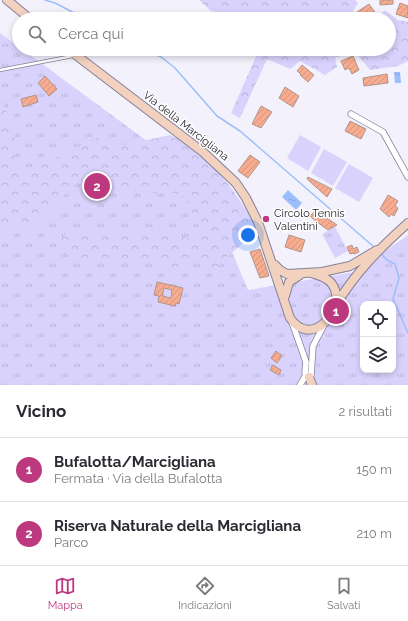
<!DOCTYPE html>
<html lang="it">
<head>
<meta charset="utf-8">
<style>
	body { margin:0; font-family:Raleway,sans-serif; background:#f2f2f3; color:#2b2b33 }
	.controls { position:absolute; right:12px; bottom:12px; display:grid; overflow:hidden; border-radius:8px; box-shadow:0 2px 6px #0003 }
	.controls button { width:36px; height:36px; display:grid; place-items:center; padding:0; border:0; border-bottom:1px solid #e1e1e2; background:#fff; color:#2b2b33; font:20px sans-serif }
	.you { position:absolute; left:248px; top:235px; width:14px; height:14px; margin:-10px; border:3px solid #fff; border-radius:50%; background:#1a73e8; box-shadow:0 0 0 6px #1a73e833 }
	.badge { display:grid; place-items:center; width:26px; height:26px; border-radius:50%; background:#bd397f; color:#fff; font-size:13px; font-weight:700 }
	.pin { position:absolute; translate:-50% -50%; border:2px solid #fff; box-shadow:0 1px 4px #0006 }
	.list { margin:0; padding:0; list-style:none }
	h2 { display:flex; justify-content:space-between; align-items:center; height:52px; margin:0; padding:0 16px; font-size:17px }
	h2 small { font-size:13px; font-weight:400; color:#7c7c81 }
	.list li { display:grid; grid-template-columns:26px 1fr auto; gap:12px; align-items:center; box-sizing:border-box; height:64px; padding:0 16px; border-top:1px solid #e1e1e2 }
	.list b { display:block; font-size:15px; white-space:nowrap }
	.list p { margin:0; font-size:13px; white-space:nowrap; color:#7c7c81 }
	.list em { font-size:13px; font-style:normal; color:#7c7c81 }
	.icon { flex:none; width:22px; height:22px; fill:none; stroke:currentColor; stroke-width:2; stroke-linecap:round; stroke-linejoin:round }
	.map { position:relative; flex:none; width:408px; height:385px; overflow:hidden }
	.search { position:absolute; background:#fff; box-shadow:0 2px 6px #0003; left:12px; right:12px; top:12px; height:44px; display:flex; align-items:center; gap:10px; box-sizing:border-box; padding:0 14px; border-radius:22px; color:#7c7c81; font-size:15px }
	.sheet { height:180px; background:#fff }
	nav { display:flex; justify-content:space-around; align-items:center; box-sizing:border-box; height:56px; border-top:1px solid #e1e1e2; background:#fff; font-size:11px; color:#7c7c81 }
	nav a { display:grid; justify-items:center; gap:2px }
	nav .on { color:#bd397f }
	.map>svg:first-child { display:block }
	.grass { fill:url(#grass-tufts); fill-rule:evenodd }
	.forest { fill:url(#forest-crowns) }
	.garden { fill:#d9d2fc }
	.water { fill:url(#water-ripples) }
	.lines { fill:none; stroke-linecap:round; stroke-linejoin:round }
	.stream { stroke:#9bbefc; stroke-width:1.5 }
	.building { fill:url(#building-hatch); stroke:#b2958a; fill-rule:evenodd }
	.lane-casing { stroke:#848099; stroke-width:4 }
	.street-casing { stroke:#848099; stroke-width:7 }
	.secondary-casing { stroke:#848099; stroke-width:10 }
	.lane { stroke:#fff; stroke-width:2.5 }
	.street { stroke:#fff; stroke-width:5.5 }
	.secondary { stroke:#f2d1be; stroke-width:8 }
	.poi-dot { fill:#bd397f; stroke:#fff; stroke-width:1.5 }
	.labels { text-anchor:middle; dominant-baseline:central; stroke-width:3; stroke-linejoin:round; paint-order:stroke }
	.street-label { font-size:11px; fill:#282731; stroke:#fff }
	.poi-label { font-size:11px; fill:#282731; stroke:#fff; text-anchor:start }
</style>
</head>
<body>
<div class="map">
<svg width="408" height="385" viewBox="0 0 408 385">
	<defs>
		<pattern id="grass-tufts" width="24" height="20" patternUnits="userSpaceOnUse"><rect width="24" height="20" fill="#d9d2fc"/><path d="M3 7l-1-3M5 7V3M7 7l1-3M15 17l-1-3M17 17v-4M19 17l1-3" fill="none" stroke="#bab4d8"/></pattern>
		<pattern id="forest-crowns" width="20" height="18" patternUnits="userSpaceOnUse"><rect width="20" height="18" fill="#d9d2fc"/><path d="M2 6a3 3 0 1 1 6 0M12 15a3 3 0 1 1 6 0" fill="none" stroke="#bab4d8"/></pattern>
		<pattern id="water-ripples" width="26" height="14" patternUnits="userSpaceOnUse"><rect width="26" height="14" fill="#9bbefc"/><path d="M2 4q2-2 4 0t4 0M15 11q2-2 4 0t4 0" fill="none" stroke="#86a3d8"/></pattern>
		<pattern id="building-hatch" width="6" height="6" patternUnits="userSpaceOnUse"><rect width="6" height="6" fill="#f7ac90"/><path d="M-1 1l2-2M0 6l6-6M5 7l2-2" fill="none" stroke="#d4947d"/></pattern>
	</defs>
	<rect width="100%" height="100%" fill="#f3f1fc"/>
	<path class="grass" d="M0,33l19,14v2h3l148,109 46,56 32,76 107,-18 53,-37v150h-408zM363,304h30v66h-30z
		M335,227l13,24 -13,7 -13,-24z"/>
	<path class="forest" d="M199,0h156l3,3 -6,10 5,6h-100l-1,-2 -45,-6z
		M385,10l13,10 10,2v39l-10,5 -28,4 -15,-18 -20,6 2,9 -12,8 -25,-14 -10,8 -23,-10 -27,59 -9,-5 27,-61 3,-3h128v-30h-14z
		M0,99l14,27 2,35 8,8h7l65,-31 28,7 46,-10 20,11 26,24 16,19 23,34 3,11 -12,6 -33,30 -17,-8 -23,12 -7,-3 -8,-11 -8,2 -81,-5 -9,-16 6,-8 89,-3 40,10 8,-5 -19,-39 -10,-3 -45,-1 -8,-5 -39,-9 -17,16 -14,19 -27,19 -9,-6 -15,6z"/>
	<path class="garden" d="M300,135l21,12 -13,24 -21,-13z
		M324,149l23,13 -14,24 -22,-13z
		M349,164l24,14 -14,24 -24,-14z"/>
	<path class="water" d="M394,72h6l1,11h-6z
		M288,190l14,13 -6,7 -14,-13z"/>
	<g class="lines">
		<path class="stream" d="M45,0l10,3 31,16
			M144,49l17,8 14,11 42,48 23,15 134,116
			M380,253l7,7 8,4 4,14 -6,21 15,34"/>
	</g>
	<path class="building" d="M380,0h13v4l-13,1z
		M400,3l8,3v12l-12,-4z
		M369,4l8,11 -6,4h-10l-4,-7z
		M353,56l6,14 -7,4 -3,-6 -4,2 -4,-9z
		M302,65l12,10 -6,7 -8,-7 1,-1 -4,-3z
		M387,74l1,9 -24,3 -1,-8z
		M45,76l12,13 -8,7 -11,-13z
		M285,87l14,9 -6,11 -14,-9z
		M36,95l2,7 -15,5 -2,-8z
		M261,106l11,6 -11,16 -9,-4z
		M350,121l16,8 -5,10 -16,-8z
		M250,155l10,7 -12,16 -10,-7z
		M308,177l24,12 -5,8 -20,-18z
		M388,195l10,6 -3,5 3,2 -4,8 -3,-2 -2,3 -9,-8z
		M316,210l7,7 1,-1 13,9 -9,5 -11,-8 -7,-6z
		M289,235l16,5 -4,12 -16,-5z
		M352,245l1,4 4,-2 2,5 -5,2 -1,-1 -3,1 -3,-7z
		M260,249l9,27 -9,2 -10,-26z
		M157,282l26,6 -4,16 -3,-1 -1,3 -17,-4 1,-6 -5,-1zM164,288l8,2 -1,8 -9,-2z
		M276,351l6,5 -5,7 -6,-5z
		M273,365l8,5 -2,5 -9,-5z"/>
	<g class="lines">
		<g class="lane-casing">
			<path id="lane" d="M0,70l73,-14"/>
		</g>
		<g class="street-casing">
			<path id="street" d="M351,114l32,18 25,45
				M292,322l14,40 -1,11 3,4 3,-2 2,-29 11,-21
				M300,385l6,-10"/>
		</g>
		<g class="secondary-casing">
			<path id="secondary" d="M7,0l23,19
				M68,49l135,103 33,31 10,15 12,24 32,96c23,33 58,-12 42,-34 -5,-7 -14,-9 -21,-11
				M275,265l5,5 7,4 35,-2 28,-6 27,-16
				M285,296l4,-14 11,-7
				M336,305c19,-32 44,-57 72,-82
				M309,377l3,8"/>
		</g>
		<use href="#lane" class="lane"/>
		<use href="#street" class="street"/>
		<use href="#secondary" class="secondary"/>
	</g>
	<circle class="poi-dot" cx="266" cy="219" r="4"/>
	<g class="labels">
		<g class="street-label">
			<text transform="translate(186 126) rotate(38)">Via della Marcigliana</text>
		</g>
		<g class="poi-label">
			<text x="274" y="213">Circolo Tennis<tspan x="274" dy="13">Valentini</tspan></text>
		</g>
	</g>
</svg>
<div class="controls">
<button><svg class="icon" aria-label="locate" viewBox="0 0 24 24"><circle cx="12" cy="12" r="6"/><path d="M12 2v4M12 18v4M2 12h4M18 12h4"/></svg></button>
<button><svg class="icon" aria-label="layers" viewBox="0 0 24 24"><path d="M12 4l9 5-9 5-9-5zM3 14l9 5 9-5"/></svg></button>
</div>
<div class="you"></div>
<div class="pin badge" style="left:336px;top:311px">1</div>
<div class="pin badge" style="left:97px;top:186px">2</div>
<div class="search"><svg class="icon" aria-label="search" viewBox="0 0 24 24"><circle cx="10" cy="10" r="6"/><path d="M15 15l6 6"/></svg>Cerca qui</div>
</div>
<section class="sheet">
<h2>Vicino<small>2 risultati</small></h2>
<ul class="list">
<li><span class="badge">1</span><div><b>Bufalotta/Marcigliana</b><p>Fermata · Via della Bufalotta</p></div><em>150 m</em></li>
<li><span class="badge">2</span><div><b>Riserva Naturale della Marcigliana</b><p>Parco</p></div><em>210 m</em></li>
</ul>
</section>
<nav>
<a class="on"><svg class="icon" aria-label="map" viewBox="0 0 24 24"><path d="M3 6l6-2 6 2 6-2v14l-6 2-6-2-6 2zM9 4v14M15 6v14"/></svg>Mappa</a>
<a><svg class="icon" aria-label="directions" viewBox="0 0 24 24"><path d="M12 3l9 9-9 9-9-9zM9 14v-3h6M13 9l2 2-2 2"/></svg>Indicazioni</a>
<a><svg class="icon" aria-label="saved" viewBox="0 0 24 24"><path d="M7 4h10v16l-5-4-5 4z"/></svg>Salvati</a>
</nav>
</body>
</html>
